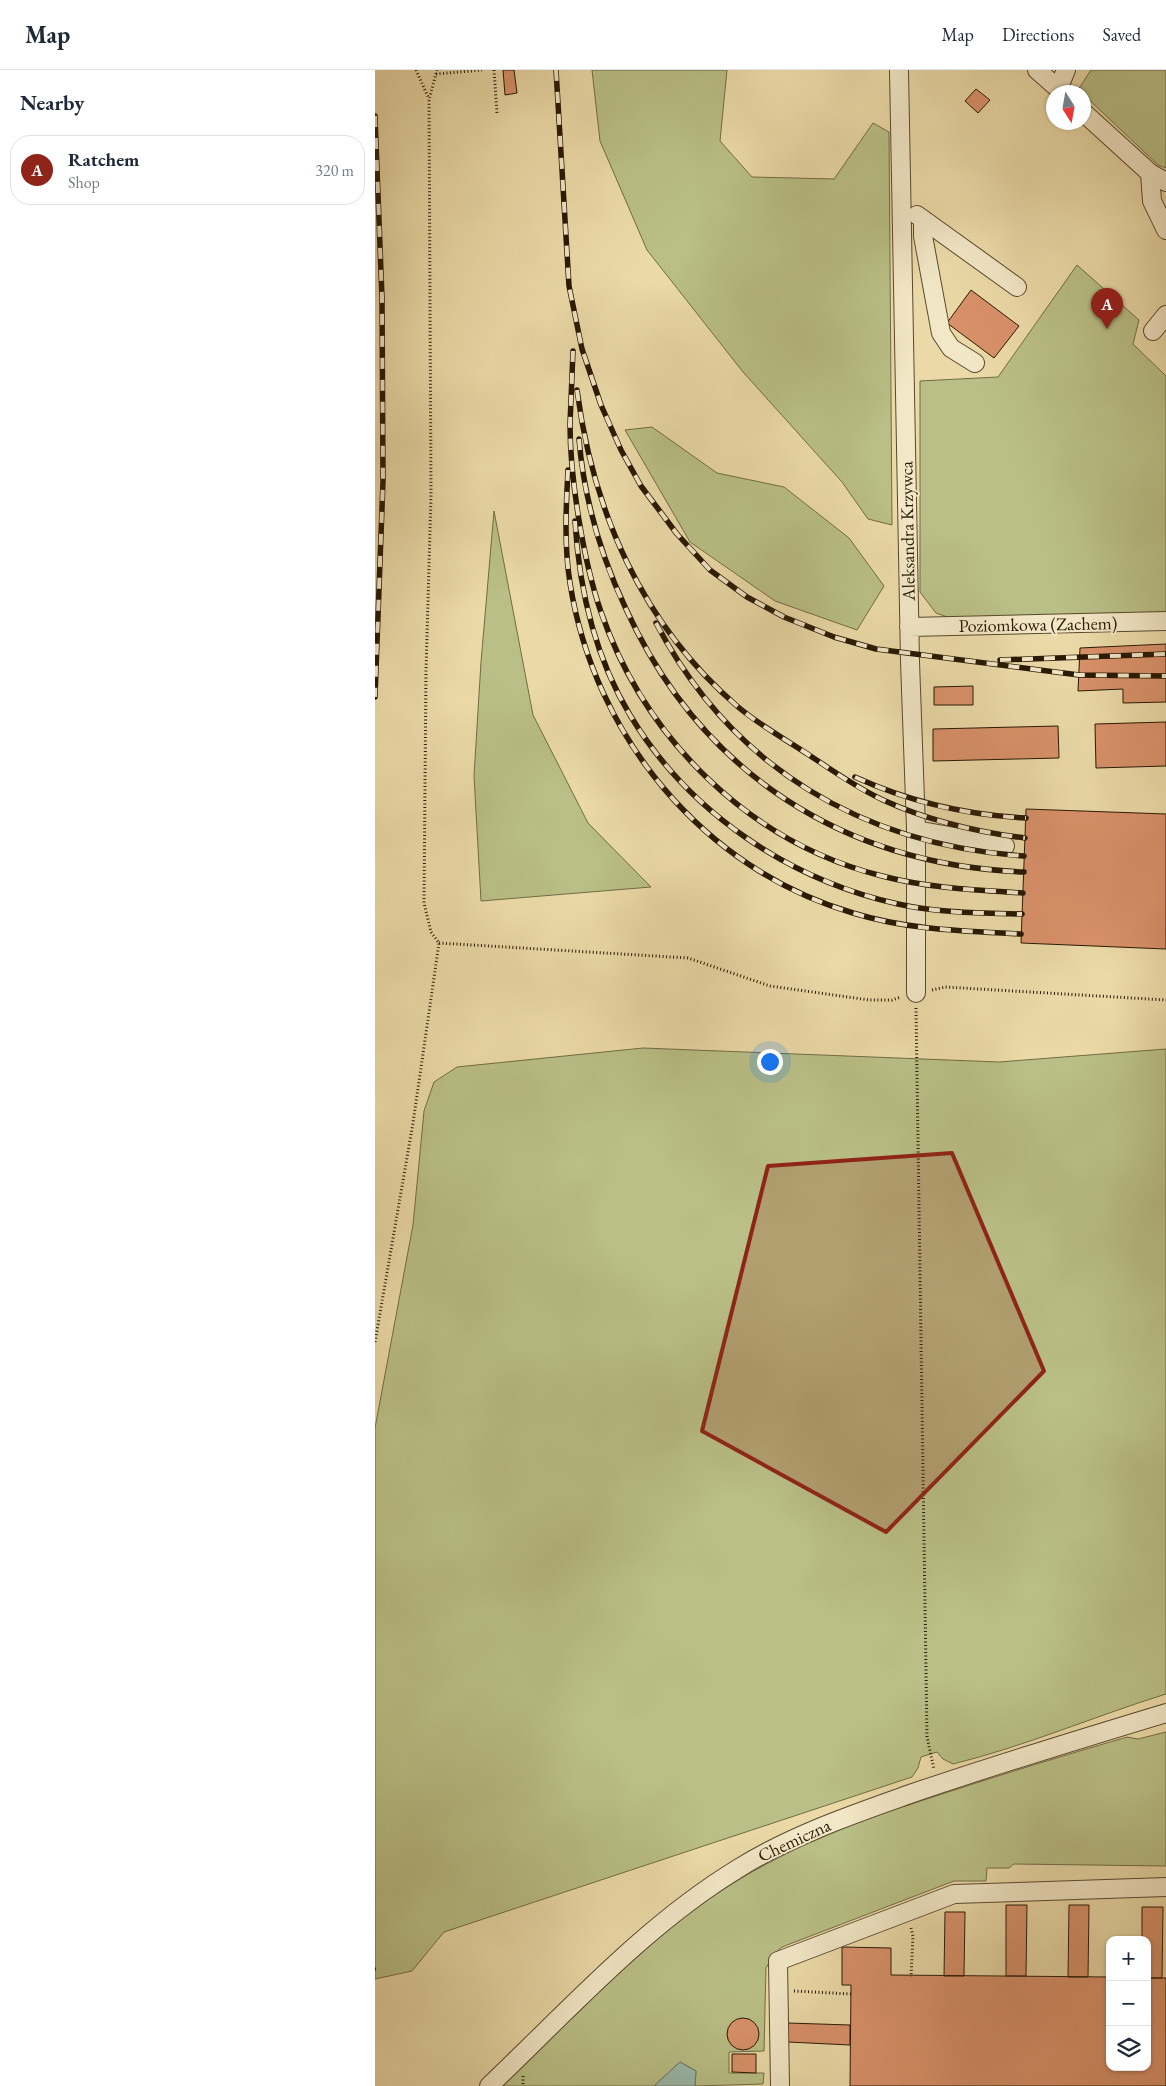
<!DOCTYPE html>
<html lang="en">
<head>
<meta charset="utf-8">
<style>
	body { margin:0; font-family:"EB Garamond",serif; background:#f6f6f7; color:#1f2937 }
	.controls { position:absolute; right:15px; bottom:15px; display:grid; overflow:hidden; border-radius:10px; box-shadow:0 1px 4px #0004 }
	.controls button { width:45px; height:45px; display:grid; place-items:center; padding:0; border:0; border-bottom:1px solid #e0e1e3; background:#fff; color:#1f2937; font:25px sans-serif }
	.compass { position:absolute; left:671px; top:15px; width:45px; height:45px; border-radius:50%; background:#fff; box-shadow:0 1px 4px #0004; rotate:169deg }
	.you { position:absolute; left:394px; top:991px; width:18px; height:18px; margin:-12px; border:4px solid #fff; border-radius:50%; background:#1a73e8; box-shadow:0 0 0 8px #1a73e833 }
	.badge { display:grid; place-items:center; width:32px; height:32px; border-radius:50%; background:#8f2418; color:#fff; font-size:16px; font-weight:700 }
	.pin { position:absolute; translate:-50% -41px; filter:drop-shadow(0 1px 2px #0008) }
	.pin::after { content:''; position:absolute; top:26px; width:18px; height:15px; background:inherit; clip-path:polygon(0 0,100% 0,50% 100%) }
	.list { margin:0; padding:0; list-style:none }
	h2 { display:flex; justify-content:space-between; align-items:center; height:65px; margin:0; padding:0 20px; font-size:21px }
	h2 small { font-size:16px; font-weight:400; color:#747a83 }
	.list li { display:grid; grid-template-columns:32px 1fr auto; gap:15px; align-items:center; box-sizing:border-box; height:70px; margin:0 10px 10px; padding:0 10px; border:1px solid #e0e1e3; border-radius:20px }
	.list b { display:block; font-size:19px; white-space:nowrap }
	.list p { margin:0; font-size:16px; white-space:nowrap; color:#747a83 }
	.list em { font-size:16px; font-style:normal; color:#747a83 }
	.icon { flex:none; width:28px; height:28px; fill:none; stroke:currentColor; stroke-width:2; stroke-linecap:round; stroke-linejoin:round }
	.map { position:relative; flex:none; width:791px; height:2016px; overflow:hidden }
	header { display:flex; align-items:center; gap:30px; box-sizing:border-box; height:70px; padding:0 25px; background:#fff; border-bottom:1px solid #e0e1e3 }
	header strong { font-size:24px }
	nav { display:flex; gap:28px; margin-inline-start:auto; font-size:18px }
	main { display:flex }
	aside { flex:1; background:#fff }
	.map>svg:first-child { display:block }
	.green { fill:#b9bf86; stroke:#716c45 }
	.water { fill:#99baad; stroke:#6c7969 }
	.building { fill:#d9916a; stroke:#291804 }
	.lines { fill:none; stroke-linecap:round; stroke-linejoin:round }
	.minor-casing { stroke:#5a482d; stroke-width:20 }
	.path { stroke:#291804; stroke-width:3; stroke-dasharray:1 2.5; stroke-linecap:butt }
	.minor { stroke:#f2e7c6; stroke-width:18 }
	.rail-casing { stroke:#291804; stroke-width:5.5 }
	.rail { stroke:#f2e7c6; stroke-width:4; stroke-dasharray:11; stroke-linecap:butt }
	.marked { fill:#8f2418; fill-opacity:0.2; stroke:#8f2418; stroke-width:4; stroke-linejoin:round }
	.labels { text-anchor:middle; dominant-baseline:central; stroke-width:4; stroke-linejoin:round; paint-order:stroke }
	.street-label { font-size:18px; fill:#291804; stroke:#f2e7c6 }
</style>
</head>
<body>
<header>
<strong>Map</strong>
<nav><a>Map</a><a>Directions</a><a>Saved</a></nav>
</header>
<main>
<aside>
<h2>Nearby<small></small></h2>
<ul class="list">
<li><span class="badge">A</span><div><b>Ratchem</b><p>Shop</p></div><em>320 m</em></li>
</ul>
</aside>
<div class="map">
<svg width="791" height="2016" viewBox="0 0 791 2016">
	<rect width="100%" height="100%" fill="#ebdaa8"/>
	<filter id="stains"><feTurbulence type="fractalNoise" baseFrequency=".004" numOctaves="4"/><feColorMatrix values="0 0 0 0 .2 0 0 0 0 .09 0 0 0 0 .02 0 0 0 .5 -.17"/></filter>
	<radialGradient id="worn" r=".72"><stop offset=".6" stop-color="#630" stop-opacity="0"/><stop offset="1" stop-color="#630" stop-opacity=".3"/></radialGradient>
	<path class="green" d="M217,0h135l-7,71 32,36 82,2 39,-56 16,9 3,393 -24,-6 -26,-37 -99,-110 -96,-122 -47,-109z
		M716,0h75v98l-8,-3 -74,-70 -1,-3 -5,-2z
		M702,195l62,55 -6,24 33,32v237l-210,7 -20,-7 -16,-21v-211l78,-4z
		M277,357l65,46 67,14 65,51 35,48 -27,44 -82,-29 -85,-59 -65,-112z
		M119,441l39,204 55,108 63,64 -170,14 -7,-125 7,-114z
		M268,978l356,14 167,-13v645c-71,22 -140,52 -213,70l-10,-5 -6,-7 -16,5 -3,11 -6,9 -468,155 -32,39 -37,8v-551l38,-203 11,-114 10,-29 23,-15z
		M791,1662v134l-152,-2 -5,4h-22l-1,13h-32l-172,66 -8,7 -8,14 -2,83 -35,1v21h35l-1,11 -68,2 1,-15 -16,-9 -26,24h-153c69,-63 133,-135 211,-189 71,-49 149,-77 230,-103 61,-20 123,-39 185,-57l11,2z"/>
	<path class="water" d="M305,1992l16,9 -1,15h-41z"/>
	<path class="building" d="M128,0h11l3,23 -12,2z
		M601,19l14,11 -12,13 -13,-12z
		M596,220l48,36 -25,32 -47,-35z
		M791,574v58l-43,1v-14l-45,2 2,-43z
		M598,616v19h-39v-18z
		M791,652v44l-70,2 -1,-44z
		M683,656l1,32 -126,3v-32z
		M651,739l140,5v135l-145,-6z
		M631,1835h21l-1,71h-20z
		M694,1835h20l-1,72h-20z
		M767,1837h21l-1,71h-15v-38h-5z
		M570,1842h20l-1,64h-20z
		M467,1877l49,1v27l219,2v90h37v-89h19v108h-316l1,-101h-9z
		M352 1964a16 16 0 1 1 32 0a16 16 0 1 1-32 0Z
		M413,1953l62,2v20l-62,-3z
		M357,1984h24v19l-24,-1z"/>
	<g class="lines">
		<g class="minor-casing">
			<path id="minor" d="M524,0l11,592 6,166v165
				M662,0l25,22
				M683,19l8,-19
				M708,42l67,61 16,9
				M775,103l2,28 14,29
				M542,145l100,72
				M548,149v17l18,97 10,15 24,15
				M778,261l13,-16
				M534,557l257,-6
				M541,760l89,16
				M114,2016c80,-76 156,-161 250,-218 53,-33 112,-53 171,-74 84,-29 170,-55 256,-81
				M405,2016l-2,-125 176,-67 212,-7"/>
		</g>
		<path class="path" d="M41,0l13,29
			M119,0l3,43
			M61,4l46,-4
			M64,873l249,15 82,28 99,14h23l9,-3
			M557,920l13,-3 221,13
			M541,938l11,729 7,32
			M0,1272l38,-219 26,-180 -8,-11 -7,-29 2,-232 5,-176 -2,-395 8,-30
			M536,1858l2,8 -2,41
			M0,1899h1
			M419,1921l57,3
			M148,2006v10"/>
		<use href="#minor" class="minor"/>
		<g class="rail-casing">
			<path id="rail" d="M181,0l13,216 13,63 19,56 20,45 20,36 36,48 33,36 37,27 37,20 50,20 42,12 203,26 87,1
				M0,46l7,182 1,183 -8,216
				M198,281c-1,24 -2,48 -3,73 0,54 13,136 31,188 44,127 149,231 281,264 46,12 93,14 141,17
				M202,320c16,122 65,234 160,316 22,19 48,33 72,49 24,16 48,33 74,45 46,21 93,32 142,38
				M204,369c5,60 21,115 47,170 75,164 218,256 398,263
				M193,400c-2,37 -4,75 2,113 24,153 133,286 283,330 55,17 112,18 168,21
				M200,451c4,67 20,136 55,194 58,97 159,165 268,189 40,9 83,9 124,10
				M281,553c76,145 208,222 368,233
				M625,590l166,-6
				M480,707c55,25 110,38 171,41"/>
		</g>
		<use href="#rail" class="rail"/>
	</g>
	<path class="marked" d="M577,1083l92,218 -158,161 -184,-101 66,-265z"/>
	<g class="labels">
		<g class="street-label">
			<text transform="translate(532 461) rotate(-91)">Aleksandra Krzywca</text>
			<text transform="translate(663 554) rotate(-1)">Poziomkowa (Zachem)</text>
			<text transform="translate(419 1770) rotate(-25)">Chemiczna</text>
		</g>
	</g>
	<rect width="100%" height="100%" filter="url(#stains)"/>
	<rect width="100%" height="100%" fill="url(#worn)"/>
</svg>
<div class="controls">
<button>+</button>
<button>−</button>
<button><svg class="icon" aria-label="layers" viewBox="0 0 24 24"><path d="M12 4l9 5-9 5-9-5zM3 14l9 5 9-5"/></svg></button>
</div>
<svg class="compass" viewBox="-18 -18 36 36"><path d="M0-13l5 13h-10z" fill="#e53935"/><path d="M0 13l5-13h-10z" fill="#747a83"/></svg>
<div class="you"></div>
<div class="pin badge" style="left:732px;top:259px">A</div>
</div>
</main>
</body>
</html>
